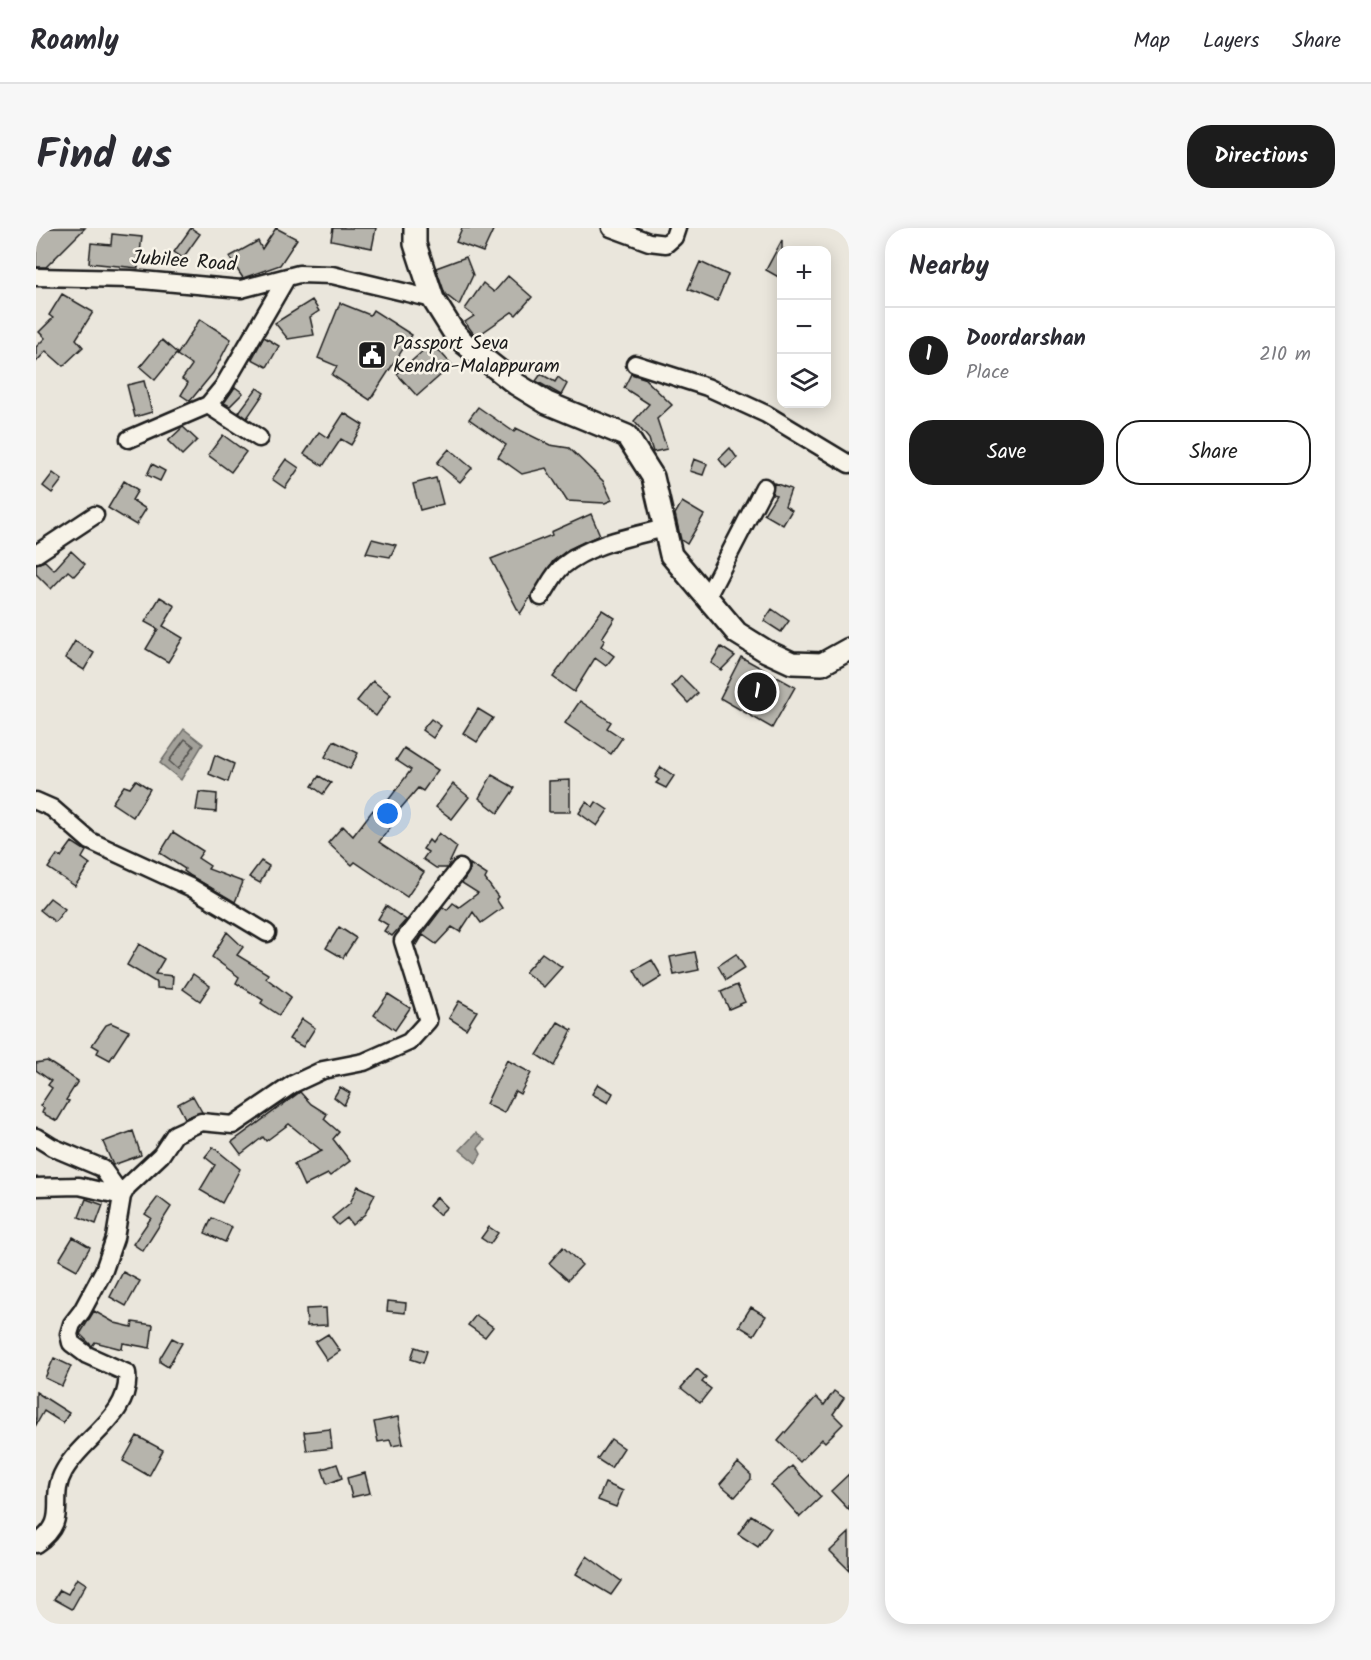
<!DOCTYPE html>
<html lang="en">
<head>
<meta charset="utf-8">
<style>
	body { margin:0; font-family:Kalam,sans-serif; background:#f7f7f7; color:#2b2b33 }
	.controls { position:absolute; right:18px; top:18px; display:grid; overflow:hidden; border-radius:12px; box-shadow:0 3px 15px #0003 }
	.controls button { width:54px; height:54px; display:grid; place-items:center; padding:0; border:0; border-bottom:2px solid #e1e1e2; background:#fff; color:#2b2b33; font:30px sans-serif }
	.you { position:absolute; left:352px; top:586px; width:21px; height:21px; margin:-15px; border:4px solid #fff; border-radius:50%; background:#1a73e8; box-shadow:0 0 0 9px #1a73e833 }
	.badge { display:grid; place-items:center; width:39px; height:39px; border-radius:50%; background:#1c1c1c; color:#fff; font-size:20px; font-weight:700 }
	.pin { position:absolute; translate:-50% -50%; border:3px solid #fff; box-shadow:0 2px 6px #0006 }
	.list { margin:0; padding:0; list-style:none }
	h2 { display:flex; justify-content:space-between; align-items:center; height:78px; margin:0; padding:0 24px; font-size:26px }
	h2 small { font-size:20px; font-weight:400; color:#7c7c81 }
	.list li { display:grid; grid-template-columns:39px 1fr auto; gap:18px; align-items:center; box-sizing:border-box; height:96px; padding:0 24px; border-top:2px solid #e1e1e2 }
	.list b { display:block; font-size:22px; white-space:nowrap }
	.list p { margin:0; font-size:20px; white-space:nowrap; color:#7c7c81 }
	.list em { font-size:20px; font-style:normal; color:#7c7c81 }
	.actions { display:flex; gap:12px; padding:18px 24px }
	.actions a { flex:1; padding:14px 0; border:2px solid #1c1c1c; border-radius:24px; text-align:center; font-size:21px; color:#1c1c1c }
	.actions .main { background:#1c1c1c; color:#fff }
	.icon { flex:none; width:33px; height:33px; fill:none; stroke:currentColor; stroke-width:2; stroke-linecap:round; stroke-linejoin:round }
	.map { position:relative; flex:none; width:813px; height:1396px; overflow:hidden; border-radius:24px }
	header { display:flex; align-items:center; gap:36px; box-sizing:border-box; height:84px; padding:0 30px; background:#fff; border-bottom:2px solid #e1e1e2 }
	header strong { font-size:28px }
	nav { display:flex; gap:33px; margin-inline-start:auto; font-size:21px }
	.intro { display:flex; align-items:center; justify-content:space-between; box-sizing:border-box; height:144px; padding:0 36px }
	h1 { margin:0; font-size:42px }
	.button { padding:15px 27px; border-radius:24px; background:#1c1c1c; color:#fff; font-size:21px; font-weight:700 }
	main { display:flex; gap:36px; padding:0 36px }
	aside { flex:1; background:#fff; border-radius:24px; box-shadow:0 3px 15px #0003 }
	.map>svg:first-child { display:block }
	.water { fill:#a3a19a; stroke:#6d6c68; stroke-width:1.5 }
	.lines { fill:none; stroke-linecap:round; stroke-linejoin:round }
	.shore { stroke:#52514e; stroke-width:1.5 }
	.building { fill:#b6b4ac; stroke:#1c1c1c; stroke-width:1.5 }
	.minor-casing { stroke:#1c1c1c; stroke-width:21 }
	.major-casing { stroke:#1c1c1c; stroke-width:26 }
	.minor { stroke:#f7f3e8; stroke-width:16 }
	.major { stroke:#f7f3e8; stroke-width:21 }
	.labels { text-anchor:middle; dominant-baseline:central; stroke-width:5; stroke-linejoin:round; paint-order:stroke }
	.street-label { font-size:20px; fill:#1c1c1c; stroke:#f7f3e8 }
	.poi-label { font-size:20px; fill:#1c1c1c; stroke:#f7f3e8; text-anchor:start }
</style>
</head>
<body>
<header>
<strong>Roamly</strong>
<nav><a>Map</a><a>Layers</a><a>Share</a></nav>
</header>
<div class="intro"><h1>Find us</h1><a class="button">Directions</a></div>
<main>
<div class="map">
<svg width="813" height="1396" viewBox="0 0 813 1396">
	<rect width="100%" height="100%" fill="#eae6dc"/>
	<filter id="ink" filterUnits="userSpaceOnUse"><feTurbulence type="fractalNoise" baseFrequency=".0167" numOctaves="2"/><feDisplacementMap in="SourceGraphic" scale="12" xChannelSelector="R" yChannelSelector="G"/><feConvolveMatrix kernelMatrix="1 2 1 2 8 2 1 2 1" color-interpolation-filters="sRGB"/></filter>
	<g filter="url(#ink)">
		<path class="water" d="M148,501l19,15 -22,36 -21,-17z
			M440,905l9,7 -7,8 3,6 -5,9 -16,-13z"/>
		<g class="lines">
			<path class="shore" d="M149,511l9,7 -16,23 -9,-8z"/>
		</g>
		<path class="building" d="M12,0h37l-39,39h-10v-28z
			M155,0l9,6 -17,24 -9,-6z
			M240,0l21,11 -17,26 -37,13 -14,-21 29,-16 4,8z
			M297,0h43l-4,20 -41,-8z
			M426,0h32l-11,24 -27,-10z
			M76,6l30,3 -4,31 -49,-5 2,-20 20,2z
			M746,12v39l-16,-9z
			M430,29l7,18 -14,30 -14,-11 -9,-26z
			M664,34l28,13 -11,26 -29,-12z
			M472,48l24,21 -16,18 -4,-3 -36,25 -11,-15 9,-6 -9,-7 18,-26 11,9z
			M26,66l31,18 -17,27 7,8 -20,19 -17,-15 -10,11v-15l9,-9 -6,-6 14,-14 -4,-3z
			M276,72l7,11 -9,6 4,18 -26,4 -13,-16z
			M304,75l30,12 3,-5 39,25 -42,65 -38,-25 5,-9 -19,-8z
			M164,91l31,20 -18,34 -23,28 -9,-6 7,-12 -6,-4 10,-14 -15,-10z
			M228,109l15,9 -12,21 -15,-8z
			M126,112l15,13 -22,27 -15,-13z
			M396,115l20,22 -35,31 -20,-22z
			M505,146l14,8 3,-5 9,7 -6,11 -25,-14z
			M595,146l13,4 28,27 -15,14 10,30 -14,3 -4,-13 -15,-18 15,-17 -25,-16z
			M108,153l8,31 -17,5 -8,-32z
			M199,159l8,6 -13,13 -6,-3z
			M221,160l7,5 -17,25 -8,-6z
			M442,179l36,25 2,-4 34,17 19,3 34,33 9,19 -7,3 -38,-2 -21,-33 -24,6 -24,-17 8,-12 -37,-26z
			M308,185l19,12 -12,20 -10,-6 -18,27 -19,-12 15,-22 9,6z
			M147,199l14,13 -15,15 -14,-14z
			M187,207l23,17 -15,20 -23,-17z
			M694,220l7,10 -11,10 -7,-9z
			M413,221l23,19 -12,14 -23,-19z
			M250,231l13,9 -14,20 -13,-9z
			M658,231l13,5 -4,11 -13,-4z
			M116,236l13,7 -5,10 -13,-6z
			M17,245l9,7 -10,13 -9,-7z
			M400,250l7,26 -23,6 -7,-26z
			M88,253l14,9 -6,10 14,9 -10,16 -28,-17z
			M738,255l17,6 -6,17 7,4 -9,15 -19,-11 12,-19 -4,-1z
			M646,274l22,13 -17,29 -6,-4 -6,-26z
			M555,286l9,21 -31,14 -16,12 -33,53 -29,-55 61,-24 -1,-3z
			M336,311l24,6 -6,12 -24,-4z
			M35,323l14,13 -11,12 -6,-5 -17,18 -15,-15v-10l9,-3 9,9z
			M124,369l15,9 -12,20 20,12 -15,24 -22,-13 12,-20 -13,-7z
			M736,381l17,12 -8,11 -17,-11z
			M566,382l13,8 -13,20 3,2 -4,6 13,10 -8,10 -11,-8 -21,34 -21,-15z
			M39,413l19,12 -10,17 -19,-12z
			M685,419l14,9 -14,14 -10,-7z
			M705,429l54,30 -23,41 -52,-30z
			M645,448l17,17 -10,10 -16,-17z
			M337,453l18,14 -15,21 -19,-15z
			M544,473l31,21 -4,6 15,10 -11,16 -46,-31z
			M442,481l15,9 -16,24 -14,-9z
			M395,491l10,7 -8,12 -11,-8z
			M298,513l24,12 -8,16 -25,-12z
			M368,520l34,22 -15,21 -5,-3 -29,34 3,3 -13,17 45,30 -17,25 -52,-35 -3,3 -24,-22 15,-17 10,10 20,-26 5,4 33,-44 -15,-10z
			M179,527l19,9 -6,18 -19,-8z
			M625,539l13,9 -8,12 -10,-5 3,-3 -4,-3z
			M456,547l23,13 -17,25 -19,-15z
			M283,548l12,7 -8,11 -11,-8z
			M100,552l14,9 -17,28 -21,-14 12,-17 6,2z
			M534,552v32h-21v-31z
			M417,556l16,13 -17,22 -16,-12z
			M163,564l18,2 -1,18 -20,-2z
			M550,574l7,5 3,-5 12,8 -11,16 -18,-13z
			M137,604l30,19 -5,7 12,8 -2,3 35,13 -8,20 -44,-26 -7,-5 1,-2 -25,-16z
			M403,605l18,14 -10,21h-11l-13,-9 5,-7 -5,-3 6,-9 3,3z
			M36,614l14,9 -4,7 8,6 -15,22 -27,-18 9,-13 4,2z
			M225,633l8,5 -9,17 -11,-6z
			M434,636l17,11 -2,4 13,18 -2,2 6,9 -21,15 -8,-11 -13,20 -8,-5 -16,17 -13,-9 -6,10 -2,-1 28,-37 4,3 6,-7 6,4 19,-14 -16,-10 8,-13z
			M14,670l15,11 -10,13 -15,-12z
			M350,678l20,14 -14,16 -8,-5 4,-6 -10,-6z
			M303,699l17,11 -13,20 -17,-10z
			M191,704l16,15 -6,8 31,19 -2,4 25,19 -12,18 -18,-12 2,-3 -27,-17 3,-6 -27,-20z
			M103,716l25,15 -9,15 18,2 -1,13 -15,-1v-5l-30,-18z
			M659,724l4,18 -25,5 -4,-18z
			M506,725l20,14 -18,20 -19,-15z
			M700,726l9,14 -19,12 -8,-14z
			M616,732l10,17 -18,11 -10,-18z
			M157,746l17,12 -10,15 -17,-12z
			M701,757l8,17 -16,7 -8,-17z
			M352,766l22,14 -15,22 -21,-15z
			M423,773l18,10 -11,18 -17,-11z
			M266,791l13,9 -12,19 -14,-8z
			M522,794l14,8 -18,36 -17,-11z
			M75,795l18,8 -19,29 -13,-7 2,-4 -7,-4 14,-20z
			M471,832l24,13 -11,21 -5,-3 -11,22 -18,-9z
			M11,833l31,20 -12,19 3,1 -12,20 -15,-8 2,-5 -4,-2 12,-18 -4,-3 3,-4 -15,-11v-7z
			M562,856l15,9 -5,10 -16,-9z
			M304,859l10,6 -6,12 -10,-8z
			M264,864l11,12 16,10 -3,5 15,13 -6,7 17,22 -20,15 -2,-2 -24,12 -10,-22 28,-13 -33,-27 -23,17 -3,-4 -22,17 -9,-12z
			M157,868l9,16 -17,6 -7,-14z
			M97,903l8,24 -28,10 -10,-23z
			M177,919l27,22 -18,34 -22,-13 15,-25 -10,-8z
			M322,958l17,8 -10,20 -13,11 -5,-7 -9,7 -6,-7 18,-15z
			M122,969l13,10 -28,44 -10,-7 18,-26 -6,-4z
			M401,969l10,10 -8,8 -10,-9z
			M50,971l17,6 -7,19 -17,-7z
			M176,990l20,9 -7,15 -20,-9z
			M453,999l9,6 -8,11 -9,-6z
			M37,1009l17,10 -13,23 -18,-10z
			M527,1019l19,18 -14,15 -19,-17z
			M87,1044l17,9 -14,25 -16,-9z
			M352,1073l18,2 -1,10 -18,-2z
			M715,1079l15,9 -12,19 -15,-9z
			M290,1080l1,17 -20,1 -1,-17z
			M58,1083l21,12 17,4 1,-5 20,3 -3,23 -27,-5 -1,6 -27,-7 -3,4 -12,-12z
			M440,1087l17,12 -8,10 -17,-12z
			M292,1106l12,17 -13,9 -12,-18z
			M136,1110l10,5 -14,24 -8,-5v-4z
			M379,1119l12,4 -4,12 -12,-4z
			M18,1130l17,8 -9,20 -17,-8z
			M661,1141l9,8 -4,5 9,7 -11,14 -19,-15z
			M798,1163l10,7 -11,16 10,10 -18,18 -3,-3 -22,23 -22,-21 38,-44 8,8z
			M0,1164l33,21 -6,10 -19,-12 -8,14z
			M362,1189l5,27 -11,2 -2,-6 -12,2 -4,-20z
			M294,1201l2,19 -25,3 -3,-19z
			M101,1208l26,14 -14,26 -26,-15z
			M575,1211l13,9 -13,20 -14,-9z
			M702,1235l13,12v4l-16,18 -15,-13z
			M301,1236l5,14 -15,6 -5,-15z
			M756,1238l29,31 -21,20 -29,-32z
			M329,1245l5,20 -18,4 -5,-19z
			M813,1246v36l-18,-19z
			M569,1255l18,8 -7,16 -18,-7z
			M715,1287l20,13 -13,19 -20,-13z
			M813,1305v37l-19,-19z
			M551,1328l34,25 -10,14 -35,-21z
			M41,1350l9,6 -14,25 -18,-10 6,-9 8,4z"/>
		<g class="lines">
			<g class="minor-casing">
				<path id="minor" d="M575,0l38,14 17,2 8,-7 3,-9
					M0,49l95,2 110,10 58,-15 33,1 101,24
					M599,136l72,23 59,27 83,50
					M172,177l51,33
					M93,211l79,-34 15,-18 64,-110
					M0,326l59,-39
					M505,369c7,-10 13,-24 22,-31 28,-23 68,-29 102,-38
					M671,369l57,-110
					M0,573l16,7 38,33 102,47 75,45
					M0,909l16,10 50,21 20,28 -43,-10 -43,1
					M0,1316c36,-25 11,-43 28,-73 18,-33 68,-56 63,-98l-40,-18 -16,-12 -2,-9 3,-10 10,-13 22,-41 11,-32 7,-42 5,-9 34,-32 14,-21 26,-12 32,3 60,-41 30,-14 41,-8 45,-20 19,-21 -25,-80 57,-73"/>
			</g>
			<g class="major-casing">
				<path id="major" d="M379,0v16l18,55 20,32 11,12 52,41 31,19 80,33 26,41 18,78 66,78 29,18 26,12 30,1 27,-15"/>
			</g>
			<use href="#minor" class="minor"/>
			<use href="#major" class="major"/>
		</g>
	</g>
	<defs>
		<g id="civic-square" transform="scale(1.5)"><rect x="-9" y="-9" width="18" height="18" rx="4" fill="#1c1c1c" stroke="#f7f3e8"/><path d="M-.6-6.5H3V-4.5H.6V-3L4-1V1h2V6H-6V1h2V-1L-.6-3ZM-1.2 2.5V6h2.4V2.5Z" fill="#fff"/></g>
	</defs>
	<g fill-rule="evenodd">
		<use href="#civic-square" x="336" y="127"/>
	</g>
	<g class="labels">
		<g class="street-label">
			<text transform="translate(148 34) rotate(4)">Jubilee Road</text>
		</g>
		<g class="poi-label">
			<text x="357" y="116">Passport Seva<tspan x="357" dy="23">Kendra-Malappuram</tspan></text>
		</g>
	</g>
</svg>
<div class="controls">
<button>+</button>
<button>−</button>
<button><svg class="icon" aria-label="layers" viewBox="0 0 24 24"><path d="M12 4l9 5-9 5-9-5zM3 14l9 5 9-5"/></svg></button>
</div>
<div class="you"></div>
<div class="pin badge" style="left:721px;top:464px">1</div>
</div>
<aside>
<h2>Nearby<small></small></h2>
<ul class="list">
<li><span class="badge">1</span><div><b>Doordarshan</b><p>Place</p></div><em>210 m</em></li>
</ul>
<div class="actions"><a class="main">Save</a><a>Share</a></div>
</aside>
</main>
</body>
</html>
